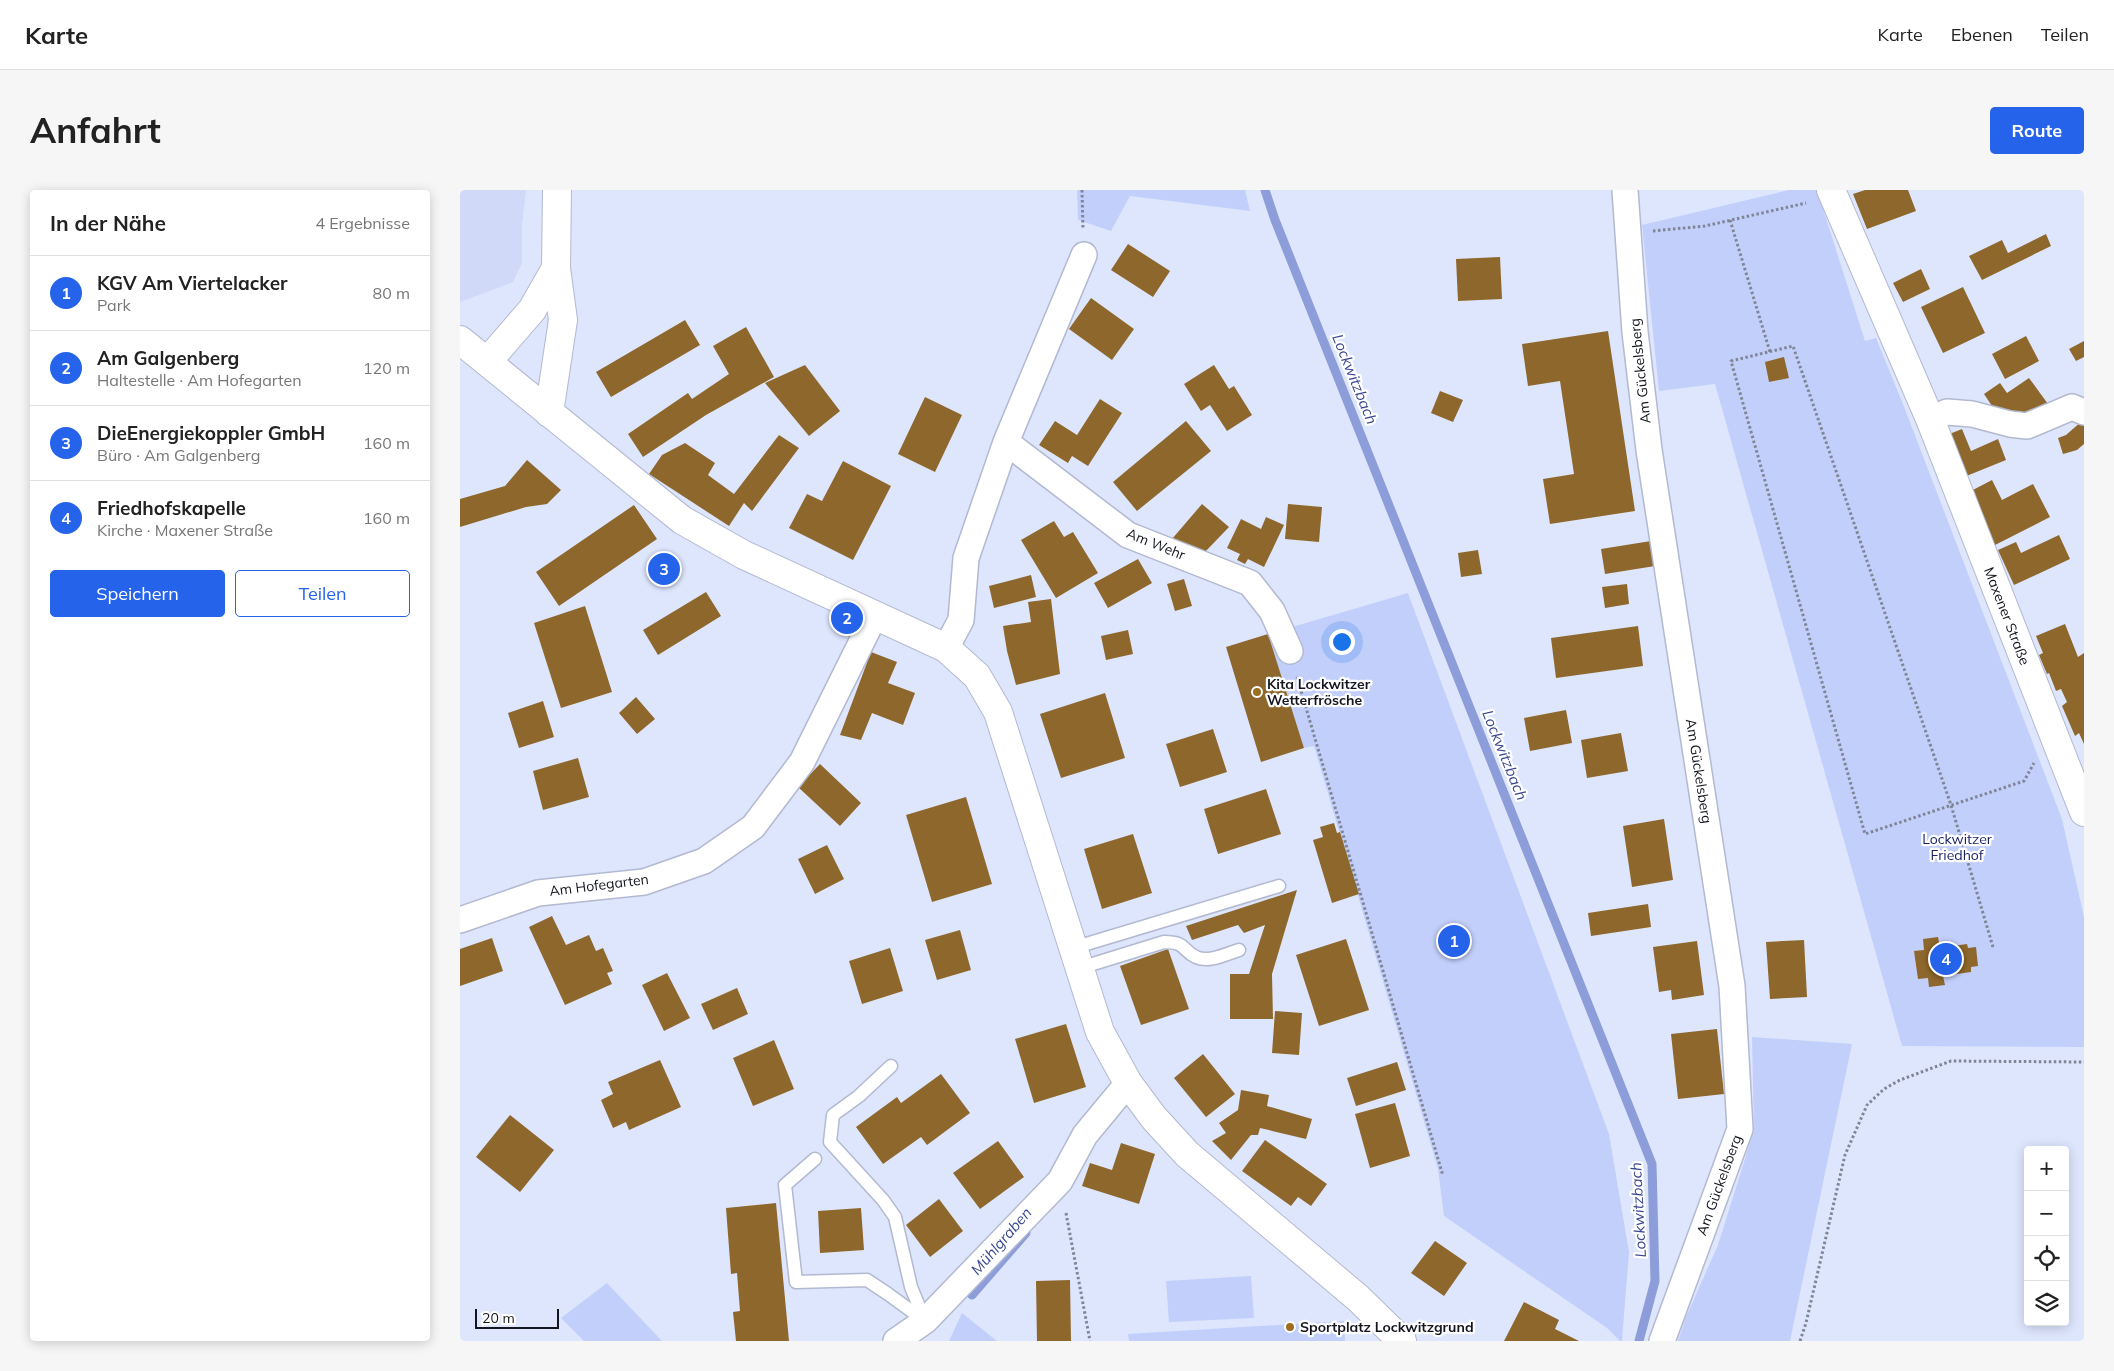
<!DOCTYPE html>
<html lang="de">
<head>
<meta charset="utf-8">
<style>
	body { margin:0; font-family:Mulish,sans-serif; background:#f6f6f6; color:#222 }
	.controls { position:absolute; right:15px; bottom:15px; display:grid; overflow:hidden; border-radius:5px; box-shadow:0 2px 12px #0003 }
	.controls button { width:45px; height:45px; display:grid; place-items:center; padding:0; border:0; border-bottom:1px solid #e0e0e0; background:#fff; color:#222; font:25px sans-serif }
	.scale { position:absolute; left:15px; bottom:12px; width:84px; box-sizing:border-box; padding-left:5px; border:2px solid #14161f; border-top:0; font-size:14px; line-height:18px; white-space:nowrap; color:#14161f; -webkit-text-stroke:4px #fff; paint-order:stroke }
	.you { position:absolute; left:881px; top:451px; width:18px; height:18px; margin:-12px; border:4px solid #fff; border-radius:50%; background:#1a73e8; box-shadow:0 0 0 8px #1a73e833 }
	.badge { display:grid; place-items:center; width:32px; height:32px; border-radius:50%; background:#2563eb; color:#fff; font-size:16px; font-weight:700 }
	.pin { position:absolute; translate:-50% -50%; border:2px solid #fff; box-shadow:0 1px 5px #0006 }
	.list { margin:0; padding:0; list-style:none }
	h2 { display:flex; justify-content:space-between; align-items:center; height:65px; margin:0; padding:0 20px; font-size:21px }
	h2 small { font-size:16px; font-weight:400; color:#767676 }
	.list li { display:grid; grid-template-columns:32px 1fr auto; gap:15px; align-items:center; box-sizing:border-box; height:75px; padding:0 20px; border-top:1px solid #e0e0e0 }
	.list b { display:block; font-size:19px; white-space:nowrap }
	.list p { margin:0; font-size:16px; white-space:nowrap; color:#767676 }
	.list em { font-size:16px; font-style:normal; color:#767676 }
	.actions { display:flex; gap:10px; padding:15px 20px }
	.actions a { flex:1; padding:11px 0; border:1px solid #2563eb; border-radius:5px; text-align:center; font-size:18px; color:#2563eb }
	.actions .main { background:#2563eb; color:#fff }
	.icon { flex:none; width:28px; height:28px; fill:none; stroke:currentColor; stroke-width:2; stroke-linecap:round; stroke-linejoin:round }
	.map { position:relative; flex:none; width:1624px; height:1151px; overflow:hidden; border-radius:5px }
	header { display:flex; align-items:center; gap:30px; box-sizing:border-box; height:70px; padding:0 25px; background:#fff; border-bottom:1px solid #e0e0e0 }
	header strong { font-size:24px }
	nav { display:flex; gap:28px; margin-inline-start:auto; font-size:18px }
	.intro { display:flex; align-items:center; justify-content:space-between; box-sizing:border-box; height:120px; padding:0 30px }
	h1 { margin:0; font-size:35px }
	.button { padding:12px 22px; border-radius:5px; background:#2563eb; color:#fff; font-size:18px; font-weight:700 }
	main { display:flex; gap:30px; padding:0 30px }
	aside { flex:1; background:#fff; border-radius:5px; box-shadow:0 2px 12px #0003 }
	.map>svg:first-child { display:block }
	.built { fill:#d0d9f8 }
	.green { fill:#c2cffa }
	.lines { fill:none; stroke-linecap:round; stroke-linejoin:round }
	.stream { stroke:#8c9dd9; stroke-width:9 }
	.building { fill:#8d672b }
	.lane-casing { stroke:#b2b9d0; stroke-width:15 }
	.street-casing { stroke:#b2b9d0; stroke-width:28 }
	.secondary-casing { stroke:#b2b9d0; stroke-width:30 }
	.path { stroke:#808596; stroke-width:3; stroke-dasharray:2.5 2.5; stroke-linecap:butt }
	.lane { stroke:#fff; stroke-width:12 }
	.street { stroke:#fff; stroke-width:25 }
	.secondary { stroke:#fff; stroke-width:28 }
	.poi-dot { fill:#9c6e1f; stroke:#fff; stroke-width:2 }
	.labels { text-anchor:middle; dominant-baseline:central; stroke-width:4.5; stroke-linejoin:round; paint-order:stroke }
	.street-label { font-size:14px; fill:#14161f; stroke:#fff }
	.poi-label { font-size:14px; font-weight:bold; fill:#14161f; stroke:#fff; text-anchor:start }
	.park-label { font-size:14px; fill:#1b2368; stroke:#fff }
	.water-label { font-size:15px; font-style:italic; fill:#394790; stroke:#fff }
</style>
</head>
<body>
<header>
<strong>Karte</strong>
<nav><a>Karte</a><a>Ebenen</a><a>Teilen</a></nav>
</header>
<div class="intro"><h1>Anfahrt</h1><a class="button">Route</a></div>
<main>
<aside>
<h2>In der Nähe<small>4 Ergebnisse</small></h2>
<ul class="list">
<li><span class="badge">1</span><div><b>KGV Am Viertelacker</b><p>Park</p></div><em>80 m</em></li>
<li><span class="badge">2</span><div><b>Am Galgenberg</b><p>Haltestelle · Am Hofegarten</p></div><em>120 m</em></li>
<li><span class="badge">3</span><div><b>DieEnergiekoppler GmbH</b><p>Büro · Am Galgenberg</p></div><em>160 m</em></li>
<li><span class="badge">4</span><div><b>Friedhofskapelle</b><p>Kirche · Maxener Straße</p></div><em>160 m</em></li>
</ul>
<div class="actions"><a class="main">Speichern</a><a>Teilen</a></div>
</aside>
<div class="map">
<svg width="1624" height="1151" viewBox="0 0 1624 1151">
	<rect width="100%" height="100%" fill="#dee6fe"/>
	<path class="built" d="M0,0h66l-4,35v38l-9,19 -53,20z"/>
	<path class="green" d="M617,0h168l5,21 -120,-15 -19,35 -33,-11z
		M1329,0h28l48,151 11,-3 27,66 159,415 22,98v130l-182,-1 -187,-662 -56,7 -17,-166z
		M948,403l201,541 20,118 -7,89h-2l-13,-13 -163,-112 -6,-47 -124,-423 -10,2 -36,-114z
		M1292,847l100,7 -62,297h-112l8,-24 32,-72 36,-115z
		M791,1086l3,42 -85,4 -3,-41z
		M147,1093l55,58h-78l-23,-23z
		M502,1123l35,28h-48z
		M884,1131l1,20h-216l-1,-7z"/>
	<g class="lines">
		<path class="stream" d="M805,0l10,30 377,944 3,117 -16,60
			M512,1105l54,-62"/>
	</g>
	<path class="building" d="M1405,0h43l8,21 -49,18 -14,-35z
		M1586,44l5,12 -69,34 -13,-24 33,-16 6,13z
		M668,54l42,27 -17,26 -42,-27z
		M1040,67l2,42 -44,2 -2,-42z
		M1461,79l9,20 -27,13 -10,-19z
		M1503,97l22,46 -42,20 -22,-46z
		M631,108l43,31 -22,31 -43,-31z
		M225,130l15,25 -89,52 -15,-25z
		M286,137l28,50 -68,38 -63,42 -15,-23 60,-41 4,6 37,-25 -16,-28z
		M1148,141l27,180 -85,13 -7,-45 31,-5 -14,-93 -32,5 -6,-42z
		M1566,146l13,25 -34,18 -13,-25z
		M1624,151v16l-8,4 -7,-12z
		M1324,167l5,21 -20,4 -4,-20z
		M345,175l35,46 -31,25 -44,-53z
		M754,175l15,24 5,-3 18,29 -25,16 -17,-26 -9,6 -17,-27z
		M1569,188l19,26 -25,17 -7,-10 -14,10 -18,-27 16,-11 7,10z
		M980,201l23,9 -10,22 -22,-9z
		M465,207l37,18 -27,57 -37,-18z
		M640,209l22,14 -34,53 -16,-10 -4,7 -29,-18 16,-24 22,14z
		M726,231l25,30 -74,60 -24,-29z
		M1622,231l2,2v21l-7,6 -14,4 -5,-16 8,-3z
		M1502,239l9,22 27,-12 8,21 -42,17 -17,-42z
		M319,245l20,13 -47,63 -8,-8 -15,23 -80,-52 13,-19 23,-12 30,20 -7,12 26,19z
		M67,270l34,30 -14,14 -21,3 -66,20v-28l45,-13z
		M383,271l48,25 -38,74 -64,-32 18,-34 15,7z
		M1532,290l10,20 31,-16 17,33 -55,28 -26,-53z
		M742,314l27,23 -24,25 -33,-13z
		M828,314l34,3 -3,35 -34,-3z
		M174,315l23,34 -98,67 -23,-34z
		M806,327l18,8 -20,42 -16,-8 -3,5 -8,-4 3,-6 -13,-6 14,-29 20,10z
		M594,331l10,16 9,-5 25,41 -42,25 -35,-58z
		M1599,345l11,24 -56,26 -16,-35 18,-8 5,11z
		M1191,351l4,25 -50,8 -4,-25z
		M1018,360l4,24 -21,3 -3,-24z
		M678,369l14,24 -44,25 -14,-25z
		M571,385l5,22 -42,11 -5,-22z
		M724,389l8,27 -17,5 -8,-27z
		M1167,394l2,20 -24,4 -3,-21z
		M246,402l15,24 -63,39 -15,-25z
		M591,409l9,75 -44,11 -9,-34 -4,-25 28,-4 -3,-20z
		M125,416l27,86 -51,16 -27,-85z
		M1605,434l13,33 6,-4v91l-5,-11 -4,3 -13,-30 5,-4 -6,-13 -5,2 -7,-18 -2,1 -8,-19 4,-2 -7,-17z
		M1178,436l5,40 -87,12 -5,-40z
		M668,440l5,24 -27,6 -5,-24z
		M808,444l36,114 -43,14 -35,-115z
		M411,462l26,10 -9,21 27,10 -12,32 -31,-12 -11,27 -21,-5z
		M645,503l20,65 -64,20 -21,-64z
		M176,507l19,22 -18,15 -18,-21z
		M83,511l11,36 -35,11 -11,-35z
		M1106,520l6,33 -42,8 -6,-33z
		M753,539l14,43 -47,15 -14,-43z
		M1161,543l7,38 -41,7 -6,-38z
		M118,568l11,39 -46,13 -10,-39z
		M360,574l41,39 -21,23 -42,-39z
		M806,599l15,45 -63,20 -14,-45z
		M506,607l26,87 -60,18 -26,-87z
		M1204,629l9,61 -41,7 -9,-61z
		M874,633l3,10 3,-1 19,62 -27,9 -19,-63 10,-3 -3,-10z
		M673,644l19,59 -50,16 -18,-60z
		M367,655l17,34 -29,15 -17,-35z
		M837,700l-25,84 1,45h-43v-45h19l16,-49 -21,8 -6,-8 -46,15 -6,-14z
		M1188,714l3,23 -60,9 -3,-23z
		M92,726l14,29 23,-10 7,16 7,-3 10,23 -6,2 5,11 -47,21 -36,-78z
		M500,740l11,40 -34,10 -12,-40z
		M1478,747l2,11 27,-4 1,4 8,-1 2,19 -7,1v5l-28,4 2,9 -16,2 -1,-9 -10,1 -4,-28 10,-1 -1,-11z
		M32,748l11,33 -43,15v-37z
		M886,749l23,71 -50,16 -23,-71z
		M1344,750l3,57 -37,2 -4,-57z
		M1237,751l7,54 -32,5 -1,-10 -12,2 -6,-45z
		M430,758l13,43 -41,13 -13,-43z
		M708,759l21,60 -48,16 -21,-59z
		M207,783l23,45 -26,13 -22,-46z
		M277,798l11,26 -35,16 -12,-26z
		M815,821l27,2 -3,42 -27,-2z
		M606,834l20,63 -52,16 -19,-64z
		M1257,839l7,65 -46,5 -7,-65z
		M314,850l20,49 -41,17 -20,-48z
		M743,864l32,40 -29,23 -32,-39z
		M200,870l21,47 -52,23 -3,-8 -13,6 -12,-28 12,-6 -5,-12z
		M937,872l9,28 -50,16 -9,-28z
		M481,884l29,39 -43,32 -6,-8 -38,27 -27,-37 41,-30 4,6z
		M781,900l28,5 -2,11 45,13 -6,20 -46,-11 -2,7h-7l-20,25 -19,-19 14,-8 -7,-10 19,-13z
		M935,913l15,53 -40,12 -15,-54z
		M50,925l44,35 -34,42 -44,-35z
		M805,950l62,44 -16,22 -13,-9 -7,9 -49,-35z
		M538,951l26,36 -44,32 -27,-36z
		M661,953l34,11 -16,50 -57,-18 8,-23 22,7z
		M479,1009l24,32 -33,26 -24,-32z
		M316,1013l13,138h-53l-3,-29 7,-1 -3,-38 -6,1 -5,-66z
		M401,1018l3,42 -44,3 -2,-42z
		M975,1051l32,22 -23,33 -33,-23z
		M610,1090l1,61h-34l-1,-60z
		M1064,1112l35,18 -4,9 24,12h-75z"/>
	<g class="lines">
		<g class="lane-casing">
			<path id="lane" d="M613,758l206,-62
				M620,778l84,-26c23,0 17,8 32,15 12,6 30,-3 43,-7
				M431,876l-32,30 -26,19 -3,27 53,58 12,17 16,70 14,34
				M355,969l-30,26 11,97 71,-2 21,14 37,27"/>
		</g>
		<g class="street-casing">
			<path id="street" d="M1165,0l10,142 14,118 83,536 8,143 -78,212
				M1470,229l17,-7 25,2 38,10 17,2 45,-19 12,5
				M546,252l122,93 122,48 22,28 18,40
				M486,458l15,-28 5,-62 40,-116 78,-187
				M0,730l78,-27 106,-11 60,-21 49,-34 49,-65 73,-147
				M436,1151l29,-20 135,-140 25,-46 43,-52"/>
		</g>
		<g class="secondary-casing">
			<path id="secondary" d="M1371,0l99,229 154,393
				M0,150l222,180 62,35 202,93 31,28 21,36 102,320 28,51 26,35 33,36 171,144 44,43
				M27,172l45,-52 24,-42
				M89,223l14,-93 -7,-52 1,-78"/>
		</g>
		<path class="path" d="M622,0l1,40
			M1270,30l40,132
			M1193,41l52,-5 101,-23
			M837,487l146,499
			M1533,757l-42,-142 -158,-459 -62,15 134,473 159,-53 10,-18
			M606,1023l24,128
			M1340,1151l6,-18 39,-168 22,-50 17,-16 16,-9 51,-19 133,1"/>
		<use href="#lane" class="lane"/>
		<use href="#street" class="street"/>
		<use href="#secondary" class="secondary"/>
	</g>
	<g class="poi-dot">
		<circle cx="797" cy="502" r="5"/>
		<circle cx="830" cy="1137" r="5"/>
	</g>
	<g class="labels">
		<g class="street-label">
			<text transform="translate(1180 181) rotate(-96)">Am Gückelsberg</text>
			<text transform="translate(696 354) rotate(22)">Am Wehr</text>
			<text transform="translate(1547 426) rotate(69)">Maxener Straße</text>
			<text transform="translate(1239 581) rotate(81)">Am Gückelsberg</text>
			<text transform="translate(139 695) rotate(-7)">Am Hofegarten</text>
			<text transform="translate(1259 995) rotate(-70)">Am Gückelsberg</text>
		</g>
		<g class="poi-label">
			<text x="807" y="494">Kita Lockwitzer<tspan x="807" dy="16">Wetterfrösche</tspan></text>
			<text x="840" y="1137">Sportplatz Lockwitzgrund</text>
		</g>
		<g class="park-label">
			<text x="1497" y="649">Lockwitzer<tspan x="1497" dy="16">Friedhof</tspan></text>
		</g>
		<g class="water-label">
			<text transform="translate(895 189) rotate(68)">Lockwitzbach</text>
			<text transform="translate(1045 565) rotate(68)">Lockwitzbach</text>
			<text transform="translate(1178 1020) rotate(-93)">Lockwitzbach</text>
			<text transform="translate(541 1051) rotate(-49)">Mühlgraben</text>
		</g>
	</g>
</svg>
<div class="controls">
<button>+</button>
<button>−</button>
<button><svg class="icon" aria-label="locate" viewBox="0 0 24 24"><circle cx="12" cy="12" r="6"/><path d="M12 2v4M12 18v4M2 12h4M18 12h4"/></svg></button>
<button><svg class="icon" aria-label="layers" viewBox="0 0 24 24"><path d="M12 4l9 5-9 5-9-5zM3 14l9 5 9-5"/></svg></button>
</div>
<div class="scale">20 m</div>
<div class="you"></div>
<div class="pin badge" style="left:994px;top:751px">1</div>
<div class="pin badge" style="left:387px;top:428px">2</div>
<div class="pin badge" style="left:204px;top:379px">3</div>
<div class="pin badge" style="left:1486px;top:769px">4</div>
</div>
</main>
</body>
</html>
